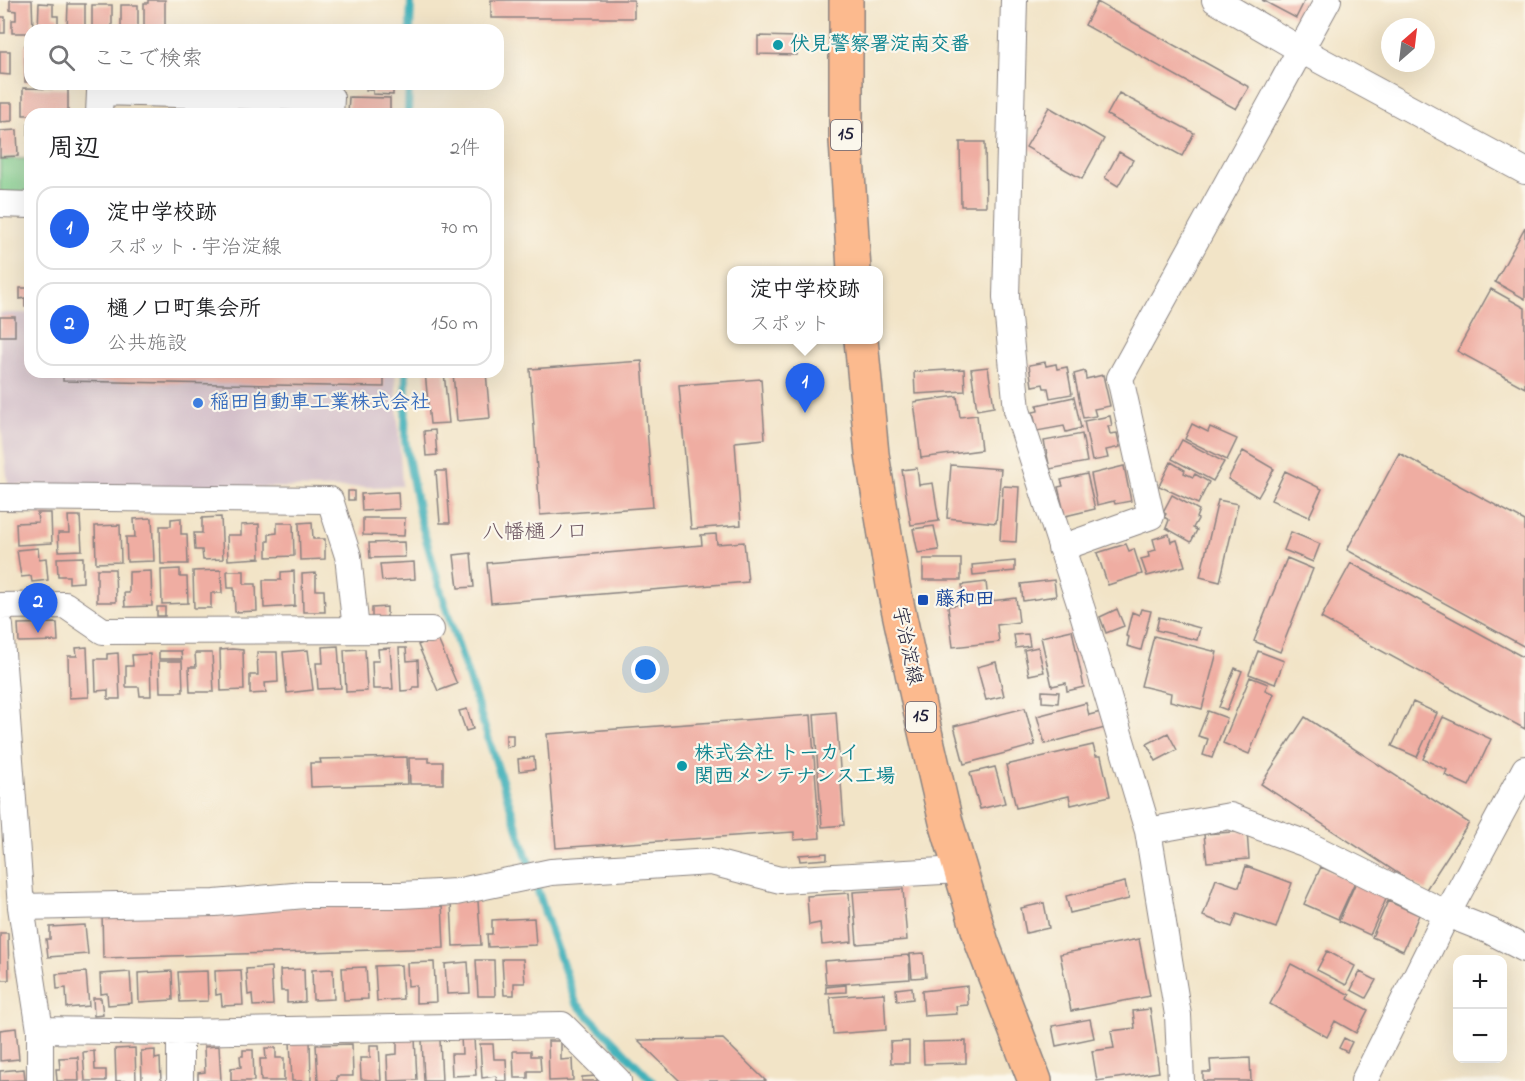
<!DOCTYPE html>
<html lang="ja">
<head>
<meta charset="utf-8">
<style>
	body { margin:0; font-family:"Indie Flower","Klee One",sans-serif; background:#f6f6f6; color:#202124 }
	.controls { position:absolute; right:18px; bottom:18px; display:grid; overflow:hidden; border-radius:12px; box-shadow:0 6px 24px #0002 }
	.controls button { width:54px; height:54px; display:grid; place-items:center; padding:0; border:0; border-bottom:2px solid #e0e0e0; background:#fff; color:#202124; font:30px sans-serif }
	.compass { position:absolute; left:1381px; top:18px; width:54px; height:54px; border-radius:50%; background:#fff; box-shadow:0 6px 24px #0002; rotate:28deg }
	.you { position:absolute; left:646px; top:670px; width:21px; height:21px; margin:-15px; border:4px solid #fff; border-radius:50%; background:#1a73e8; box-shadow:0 0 0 9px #1a73e833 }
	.badge { display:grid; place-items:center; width:39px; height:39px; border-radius:50%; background:#2563eb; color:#fff; font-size:20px; font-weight:700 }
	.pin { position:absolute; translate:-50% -50px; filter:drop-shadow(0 2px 3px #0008) }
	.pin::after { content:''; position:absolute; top:32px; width:21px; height:18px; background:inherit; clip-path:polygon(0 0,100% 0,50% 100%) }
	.popup { position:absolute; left:727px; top:266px; width:156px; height:78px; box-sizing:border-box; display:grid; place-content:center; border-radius:12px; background:#fff; filter:drop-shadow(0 2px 4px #0005); font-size:20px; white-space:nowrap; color:#757577 }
	.popup b { font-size:22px; color:#202124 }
	.popup::after { content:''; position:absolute; left:50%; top:100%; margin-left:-12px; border:12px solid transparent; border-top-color:#fff }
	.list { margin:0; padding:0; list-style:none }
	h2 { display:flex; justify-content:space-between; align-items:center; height:78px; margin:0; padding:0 24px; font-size:26px }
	h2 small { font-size:20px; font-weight:400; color:#757577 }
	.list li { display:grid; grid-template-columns:39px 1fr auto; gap:18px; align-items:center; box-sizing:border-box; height:84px; margin:0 12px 12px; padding:0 12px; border:2px solid #e0e0e0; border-radius:18px }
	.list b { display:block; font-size:22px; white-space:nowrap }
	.list p { margin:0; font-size:20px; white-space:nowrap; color:#757577 }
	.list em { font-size:20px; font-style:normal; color:#757577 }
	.icon { flex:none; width:33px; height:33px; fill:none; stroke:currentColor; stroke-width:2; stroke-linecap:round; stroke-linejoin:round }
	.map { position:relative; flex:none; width:1525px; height:1081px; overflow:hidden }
	.search { position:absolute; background:#fff; box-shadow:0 6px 24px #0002; left:24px; top:24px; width:480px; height:66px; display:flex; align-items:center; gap:15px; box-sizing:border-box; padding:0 21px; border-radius:18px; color:#757577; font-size:22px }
	.panel { position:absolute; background:#fff; box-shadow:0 6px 24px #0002; left:24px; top:108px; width:480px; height:270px; border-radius:18px }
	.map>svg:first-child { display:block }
	.industrial { fill:#d2bdc8 }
	.green { fill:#7dca89; stroke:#507662; stroke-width:1.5 }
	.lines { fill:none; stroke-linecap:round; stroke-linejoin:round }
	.stream { stroke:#40b0b9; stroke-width:8 }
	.building { fill:#efada2 }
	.street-casing { stroke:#8a8381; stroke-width:28 }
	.primary-casing { stroke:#8a8381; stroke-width:36 }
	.street { stroke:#fff; stroke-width:26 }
	.primary { stroke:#fcba8e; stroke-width:33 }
	.culture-dot { fill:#0f9aa8; stroke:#fbf7ec; stroke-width:2 }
	.shop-dot { fill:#3f7fe0; stroke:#fbf7ec; stroke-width:2 }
	.transit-dot { fill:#1a4fb4; stroke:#fbf7ec; stroke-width:2 }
	.labels { text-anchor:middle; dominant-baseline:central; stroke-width:4.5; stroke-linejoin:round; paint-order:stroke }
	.shield { fill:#fbf7ec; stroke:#636270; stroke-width:1.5 }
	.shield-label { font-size:18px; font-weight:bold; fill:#22223b }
	.culture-label { font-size:20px; font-weight:bold; fill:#0d838f; stroke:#fbf7ec; text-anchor:start }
	.shop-label { font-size:20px; font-weight:bold; fill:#366cbe; stroke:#fbf7ec; text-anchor:start }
	.transit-label { font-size:20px; font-weight:bold; fill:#164399; stroke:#fbf7ec; text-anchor:start }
	.street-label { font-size:20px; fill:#22223b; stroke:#fbf7ec }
	.neighbourhood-label { font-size:21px; fill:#6a535f; stroke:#fbf7ec }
</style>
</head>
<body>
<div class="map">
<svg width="1525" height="1081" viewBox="0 0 1525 1081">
	<rect width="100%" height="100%" fill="#fbf7ec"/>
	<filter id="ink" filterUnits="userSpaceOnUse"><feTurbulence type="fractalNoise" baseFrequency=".0167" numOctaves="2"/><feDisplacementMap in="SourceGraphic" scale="12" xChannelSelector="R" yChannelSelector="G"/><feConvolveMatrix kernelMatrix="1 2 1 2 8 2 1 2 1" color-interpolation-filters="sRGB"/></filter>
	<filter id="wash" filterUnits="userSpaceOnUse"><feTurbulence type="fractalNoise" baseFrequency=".008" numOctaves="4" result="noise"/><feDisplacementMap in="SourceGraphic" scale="24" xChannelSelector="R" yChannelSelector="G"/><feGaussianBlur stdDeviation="1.35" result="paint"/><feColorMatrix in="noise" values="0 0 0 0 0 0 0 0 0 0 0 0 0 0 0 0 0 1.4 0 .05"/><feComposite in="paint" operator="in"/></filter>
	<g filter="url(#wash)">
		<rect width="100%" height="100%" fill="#f2e4c7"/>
		<path class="industrial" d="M0,313h30v59h365l7,114 -69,2 -325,-3 -8,-68z"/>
		<path class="green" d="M0,159h30v35l-30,-1z"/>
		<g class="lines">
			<path class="stream" d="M410,30l1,-30
				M408,114l1,-30
				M406,372l-1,69 15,77 22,78 105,323 29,84 76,78"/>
		</g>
		<g id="blocks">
			<path class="building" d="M10,0h22l1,30h-3v3h-18v-13h4v-9l-6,-1z
				M148,0h17v30h-21v-27h4z
				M491,0h143v18h-143z
				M1262,0h43l-9,18z
				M1097,2l152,85 -13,22 -151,-84z
				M39,3l14,1v12h5v14h-20z
				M68,4h17v26h-18z
				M92,5h20v25h-20z
				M121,5h17v25h-17z
				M0,17h5v16h-5z
				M758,36l40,1 -1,18 -39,-1z
				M25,45h5v37h-5z
				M0,51h10v24l-10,-1z
				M366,84h27v11l-20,-1v-4h-7z
				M23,88l45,1v25l-45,1z
				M1119,93l75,40 -12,23 -75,-41z
				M349,97l41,1v16h-42z
				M0,103h12v18l-12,1z
				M1049,107l55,32 -22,40 -56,-32z
				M28,124h2v26h-2z
				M17,130l1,26 -18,1v-26z
				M960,142h25l1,64h-25z
				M1119,152l14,8 -15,26 -13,-8z
				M1525,227v72l-30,-17z
				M20,288h10v19h-5v-9l-5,1z
				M1491,289l34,19v80l-68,-37z
				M0,317h15v19h-15z
				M642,361l11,146 -113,8 -10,-146z
				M1045,362l1,4 10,-2 1,5 10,-2 5,27 -22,4 -2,-10h-4l-1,-4 -11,2 -3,-21z
				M988,367l6,40 -17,3 -6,-41z
				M964,369l1,22 -50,3 -1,-22z
				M1085,371l1,8 17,-4 7,31 -16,3 2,7 -13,2 -9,-44z
				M63,372h321v15l-321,-6z
				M425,372h19l5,51 -19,1z
				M453,372h33l4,46 -33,3z
				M761,379l4,60 -30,3 6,83 -50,4 -12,-144z
				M957,396l3,21 17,-2 4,35 -60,8 -7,-56z
				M1074,397l7,31 -15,4 -2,-6 -27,5 -4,-19 5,-1 -1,-6z
				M1110,416l2,10h-4l2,8 7,-1 3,14 -14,3 2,8 -16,3 -8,-40z
				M1192,424l16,8 2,-5 27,12 -10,21 -42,-21z
				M435,430l2,25 -11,1 -2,-25z
				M1082,434l5,28 -37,7 -6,-28z
				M1182,440l42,22 -11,19 -41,-22z
				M1243,451l31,18 -16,28 -30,-18z
				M1399,453l126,68v126l-178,-97z
				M1171,462l14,8 -1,3 9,4 2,-3 14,8 -11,22 -39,-18z
				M951,465l50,4 -5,54 -49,-5z
				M1124,466l7,35 -16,3 -1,-3 -17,4 -6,-31z
				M917,468l2,17 14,-2 6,38 -28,4 -9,-55z
				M436,471h10l4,52h-10z
				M1285,471l37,18 -13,28 -38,-17z
				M1087,474l8,35 -30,7 -7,-29 5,-1 -2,-6z
				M1003,486l16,1 -3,55 -16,-1z
				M348,491h6v9h-6z
				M398,492l1,17 -37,2 -1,-17z
				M1172,495l27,15 -3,8 2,1 -5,9 4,2 -6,12 -25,-14 3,-8 -5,-3 2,-3 -3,-2z
				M1218,500l20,4 -18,78 -20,-5z
				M37,513h14l1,30 -35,2 -1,-22 22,-1z
				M68,516h12l2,34 -23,1 -1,-18h11z
				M221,517l2,42 -20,1 -1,-10h-7l-1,-17h8v-15z
				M152,518l2,43 -27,1 -1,-25h9l-1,-18z
				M181,518v16h6l1,30h-27l-1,-38h11v-7z
				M363,518h42l-1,18 -41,-1z
				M312,522l1,17h12v20l-25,1 -1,-37z
				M277,523h16l1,33 -27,1v-16h2v-7l8,-1z
				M259,524l1,34 -32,2 -1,-25h14v-10z
				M120,525l1,37 -25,1 -1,-37z
				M934,526l5,24 -21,3 -5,-24z
				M1291,532l29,12 -7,18 -29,-12z
				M716,534l1,10 27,-2 4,40 -257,21 -4,-40 215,-18 -1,-10z
				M1169,534l2,8 6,-2 8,26 -38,10 -6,-17 8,-2 -1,-5 8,-2 -3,-11z
				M404,542l1,15 -35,1 -1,-15z
				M1126,544l3,7 5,-2 8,25 -34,11 -11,-32z
				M38,548l1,11 7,-1 2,22 -16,2 -1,-6 -10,1 -4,-27z
				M471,553l3,34 -16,1 -4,-33z
				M83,557v25l-14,1v-7h-11l-1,-18z
				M1287,558l26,11 -33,83 -26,-11z
				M923,559h38v21h-38z
				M1015,561v10l-42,4 -1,-10z
				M414,562l1,17 -33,2 -2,-17z
				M1351,563l174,95v71l-204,-111z
				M97,569h18l1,33h-19z
				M180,569v8h7l1,26 -26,1 -1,-34z
				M221,570l1,23h-11v15h-17l-1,-37z
				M151,571l1,35 -27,1 -1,-14h5v-21z
				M227,571h17v13h12l1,27 -22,1 -1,-24h-6z
				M294,571l1,35 -31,2 -1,-28h18v-8z
				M316,573v17h8l1,22h-22l-1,-38z
				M1054,580l2,16 -33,5 -2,-17z
				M986,582l2,18 -24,2 -2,-17z
				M1016,598l3,24 -22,3 2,17 -46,5 -5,-41z
				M157,607h8v9h-8z
				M387,607v12l-15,1v-12z
				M1117,609l7,17 -18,7 -6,-16z
				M1141,609l10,2 -10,39 -14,-4 2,-9 -3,-1 6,-24 7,3z
				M1159,617l41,11 -3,12 -41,-10z
				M57,623l1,18 -39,1 -1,-18z
				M1072,630l12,57 -17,4 -1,-8 -14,3 -11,-49z
				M1028,634l2,12 -14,2 -2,-13z
				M1154,636l63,16 -15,57 -32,-8 1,-8 -30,-7z
				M437,637l20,47 -19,7 -20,-46z
				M338,646l3,42 -23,1 -2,-26h7l-1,-16z
				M87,647l2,50 -20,1 -1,-42h9l-1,-8z
				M1038,647l6,25 -15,3 -5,-25z
				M390,648l3,41h-20l-1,-28h7l-1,-12z
				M399,648h7l1,13 11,-1 1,27h-6v3l-12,1z
				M232,649l11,1 1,40 -23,1 -1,-41z
				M365,649l2,42 -21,1 -2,-42z
				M308,650l5,40 -26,3 -4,-41z
				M159,651h22l1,8h-23z
				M1258,651l26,10 -9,23 -26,-10z
				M257,652h20l1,30 -13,1 1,10 -16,1v-19h8z
				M118,653l2,46h-12v-9l-12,1 -1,-32h12v-5z
				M195,653h17l2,39h-24l-1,-25h7z
				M150,654l1,42h-11l-1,-9h-13v-21h7l-1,-11z
				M159,661h23l1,31h-23z
				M996,662l8,34 -18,4 -9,-33z
				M1235,668l7,3 -15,39 -8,-3z
				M1250,677l18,7 -3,6 9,4 -25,60 -26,-11z
				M1042,691l17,1 -1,11 -16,-1z
				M1413,702l24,11 -20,44 -25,-11z
				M1086,703l3,12 12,-3 4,16 -60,16 -8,-28z
				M1025,708l10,37 -71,19 -10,-38z
				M467,709l6,20 -7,2 -7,-20z
				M1208,711l19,7 -15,40 -9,-3 5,-16 -10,-3z
				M836,712l8,113 -22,2 -8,-113z
				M811,715l9,123 -26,2v-8l-238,16 -9,-114z
				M1305,717l164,106 -44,68 -164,-107z
				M1443,717l48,22 -22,47 -24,-11 2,-5 -24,-11z
				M1168,733l9,17 -21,11 -9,-17z
				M506,735h7v11l-7,1z
				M1093,745l3,11h5l9,40 -39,9 -2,-9 -53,12 -10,-43z
				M407,757l1,27 -97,3 -1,-24h11l-1,-4z
				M534,757l1,12 -16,2 -1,-12z
				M409,758h20v4h14v22h-33z
				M995,767l10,36 -25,6 -10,-36z
				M1247,831l2,28 -42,3 -3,-28z
				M827,853v6l-27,2 -1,-6z
				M1246,866l46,17 -16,45 -39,-14 -5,13 -29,-11 13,-37 23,8z
				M1321,867l34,15 -17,37 -34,-15z
				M1125,882l4,17 -59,14 -4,-17z
				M1356,882l31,15 -17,38 -31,-14z
				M903,889l4,51 -50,4 -4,-52z
				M849,893l3,49 -30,3 -2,-22 -11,2 -2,-29z
				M478,901l3,44 -28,1 -2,-44z
				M1388,901l31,14 -16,36 -31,-14z
				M442,903l2,45 -341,10 -1,-45z
				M1044,903l5,25 -23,5 -5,-25z
				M534,918l2,27 -48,2 -1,-13h5v-14z
				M85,925l3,29 -40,3 -2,-18h4v-12z
				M0,933h8l1,47h-9z
				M1139,939l11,57 -79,15 -11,-57z
				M1327,951l28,15 -9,19 -29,-15z
				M924,953l2,24 -14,1 -2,-24z
				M909,955l1,24 -84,6 -2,-24z
				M502,959h21l2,24h-11v12h-10z
				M476,960h18l1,36h-17z
				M434,962l2,40 -20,1v-18l-8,1 -1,-23z
				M468,962l2,31 -23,1 -2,-30z
				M1291,964l59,31 -2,4 20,11 -12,23 -21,-12 -8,16 -57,-33z
				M401,965l2,34 -26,2 -2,-35z
				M271,967l2,38 -20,1 -1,-12 -4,1 -2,-26z
				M366,967l2,32 -24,1 -2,-32z
				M304,969l1,33 -18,1v-12h-6l-1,-21z
				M333,969l1,30 -21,1 -1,-30z
				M241,970l2,35 -21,1 -1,-12 -5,1 -1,-24z
				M172,971l1,29 -34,2 -1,-29z
				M207,971l1,30 -28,1 -2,-30z
				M86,972l3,34 -22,2 -1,-20 -9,1 -1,-15z
				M130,972l2,31 -24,2 -1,-12 -6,1 -1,-20z
				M1360,972l16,8 -10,18 -15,-8z
				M846,985v7l-20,1v-6z
				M967,986l1,19 -12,1 1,8 -33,2 -2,-25z
				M912,987l1,12 -16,2 -1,-12z
				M884,993l2,37 -53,4 -3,-37z
				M93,998h8l2,17 -9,1z
				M1150,1009l9,63 -62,9 -5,-30 22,-3 -3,-17 24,-3 -2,-17z
				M1090,1019l4,19 -38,8 -4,-20z
				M16,1028l3,31 -19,2v-31z
				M461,1037h13l2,38 -24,1 -1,-22h11z
				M415,1038l2,42 -29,1 -1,-26 10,-1v-15z
				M1344,1038l8,4 -5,10 -8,-4z
				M723,1039l43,42h-86l-42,-41z
				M422,1040h18l2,41h-18z
				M310,1041l1,40h-19l-2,-39z
				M548,1041h13v19l11,-1 1,21 -24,1z
				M909,1041v22h-18l-1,-21z
				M966,1041v22l-42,1 -1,-22z
				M352,1044l1,32h-16v5h-19l-2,-36z
				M480,1044h13l1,15h12l1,22h-10l-1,-5 -14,2z
				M370,1045h9l2,36 -20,-2 -1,-21h10z
				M219,1046l2,35h-23v-8l7,-1 -1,-25z
				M135,1048l1,33h-20l-1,-32z
				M265,1048h11v10h8v23h-23l-1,-22h6z
				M155,1050v9l5,-1 1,23h-19l-1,-30z
				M243,1050h10l1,31h-23v-13l10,-1 -1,-11h3z
				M94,1051l1,19h11v11h-21l-2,-29z
				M513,1051h18v5h9l1,15h-13v7h-14z
				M78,1057l1,24h-22l-1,-12h4l-1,-11z
				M1250,1058l1,23h-48v-9h8l-1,-12z
				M24,1069l1,11 -25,1v-10z
				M597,1076v5h-15v-4z"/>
		</g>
	</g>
	<g filter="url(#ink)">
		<use href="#blocks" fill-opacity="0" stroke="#8a8381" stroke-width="1.5"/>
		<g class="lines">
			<g class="street-casing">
				<path id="street" d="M1014,0l-8,297 11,113 65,200 66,221 30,184 3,66
					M1215,0l86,50 224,121
					M99,114l1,-22 231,6 -1,16
					M0,204l30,1
					M0,497l330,3 18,56 8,74
					M1061,548l90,-32 -31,-138 208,-378
					M0,606l65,-1 38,26 328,-1
					M0,626l21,281 19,123v51
					M1148,831l82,-15 74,27 143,71 43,17 35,18
					M21,907l194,-4 90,-8h96l55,-3 95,-20 160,-10 69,18 180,-10
					M40,1030l140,2 382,-7 56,56
					M180,1032v49
					M1364,1081l83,-167 78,-145"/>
			</g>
			<g class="primary-casing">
				<path id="primary" d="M846,0v141l8,129
					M861,340l11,114 21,131 27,125 26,112 36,121 53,138"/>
			</g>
			<use href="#street" class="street"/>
			<use href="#primary" class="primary"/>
		</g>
	</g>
	<g class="culture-dot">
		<circle cx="778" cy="45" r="6"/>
		<circle cx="682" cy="766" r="6"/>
	</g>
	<circle class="shop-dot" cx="198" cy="403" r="6"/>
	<rect class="transit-dot" x="917" y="594" width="12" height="12" rx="3"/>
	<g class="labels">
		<g class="shield">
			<rect x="831" y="120" width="30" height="30" rx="4.5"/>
			<rect x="906" y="702" width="30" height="30" rx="4.5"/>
		</g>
		<g class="shield-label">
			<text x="846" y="135">15</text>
			<text x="921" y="717">15</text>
		</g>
		<g class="culture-label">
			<text x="790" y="45">伏見警察署淀南交番</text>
			<text x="694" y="754">株式会社 トーカイ<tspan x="694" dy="23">関西メンテナンス工場</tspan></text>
		</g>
		<g class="shop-label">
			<text x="210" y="403">稲田自動車工業株式会社</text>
		</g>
		<g class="transit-label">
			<text x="935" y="600">藤和田</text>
		</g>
		<g class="street-label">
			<text transform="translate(906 646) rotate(78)">宇治淀線</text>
		</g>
		<g class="neighbourhood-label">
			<text x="535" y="533">八幡樋ノ口</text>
		</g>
	</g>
</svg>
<div class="controls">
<button>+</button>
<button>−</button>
</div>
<svg class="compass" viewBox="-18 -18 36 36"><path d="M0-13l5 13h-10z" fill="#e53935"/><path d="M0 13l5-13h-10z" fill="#757577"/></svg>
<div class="you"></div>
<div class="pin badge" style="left:805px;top:413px">1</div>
<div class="popup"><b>淀中学校跡</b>スポット</div>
<div class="pin badge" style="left:38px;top:633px">2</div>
<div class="search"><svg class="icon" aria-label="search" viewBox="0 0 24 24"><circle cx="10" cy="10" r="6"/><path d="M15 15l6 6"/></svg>ここで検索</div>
<section class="panel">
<h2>周辺<small>2件</small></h2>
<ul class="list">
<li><span class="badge">1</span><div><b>淀中学校跡</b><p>スポット · 宇治淀線</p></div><em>70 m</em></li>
<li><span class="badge">2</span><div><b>樋ノ口町集会所</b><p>公共施設</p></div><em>150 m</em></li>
</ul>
</section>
</div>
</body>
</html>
